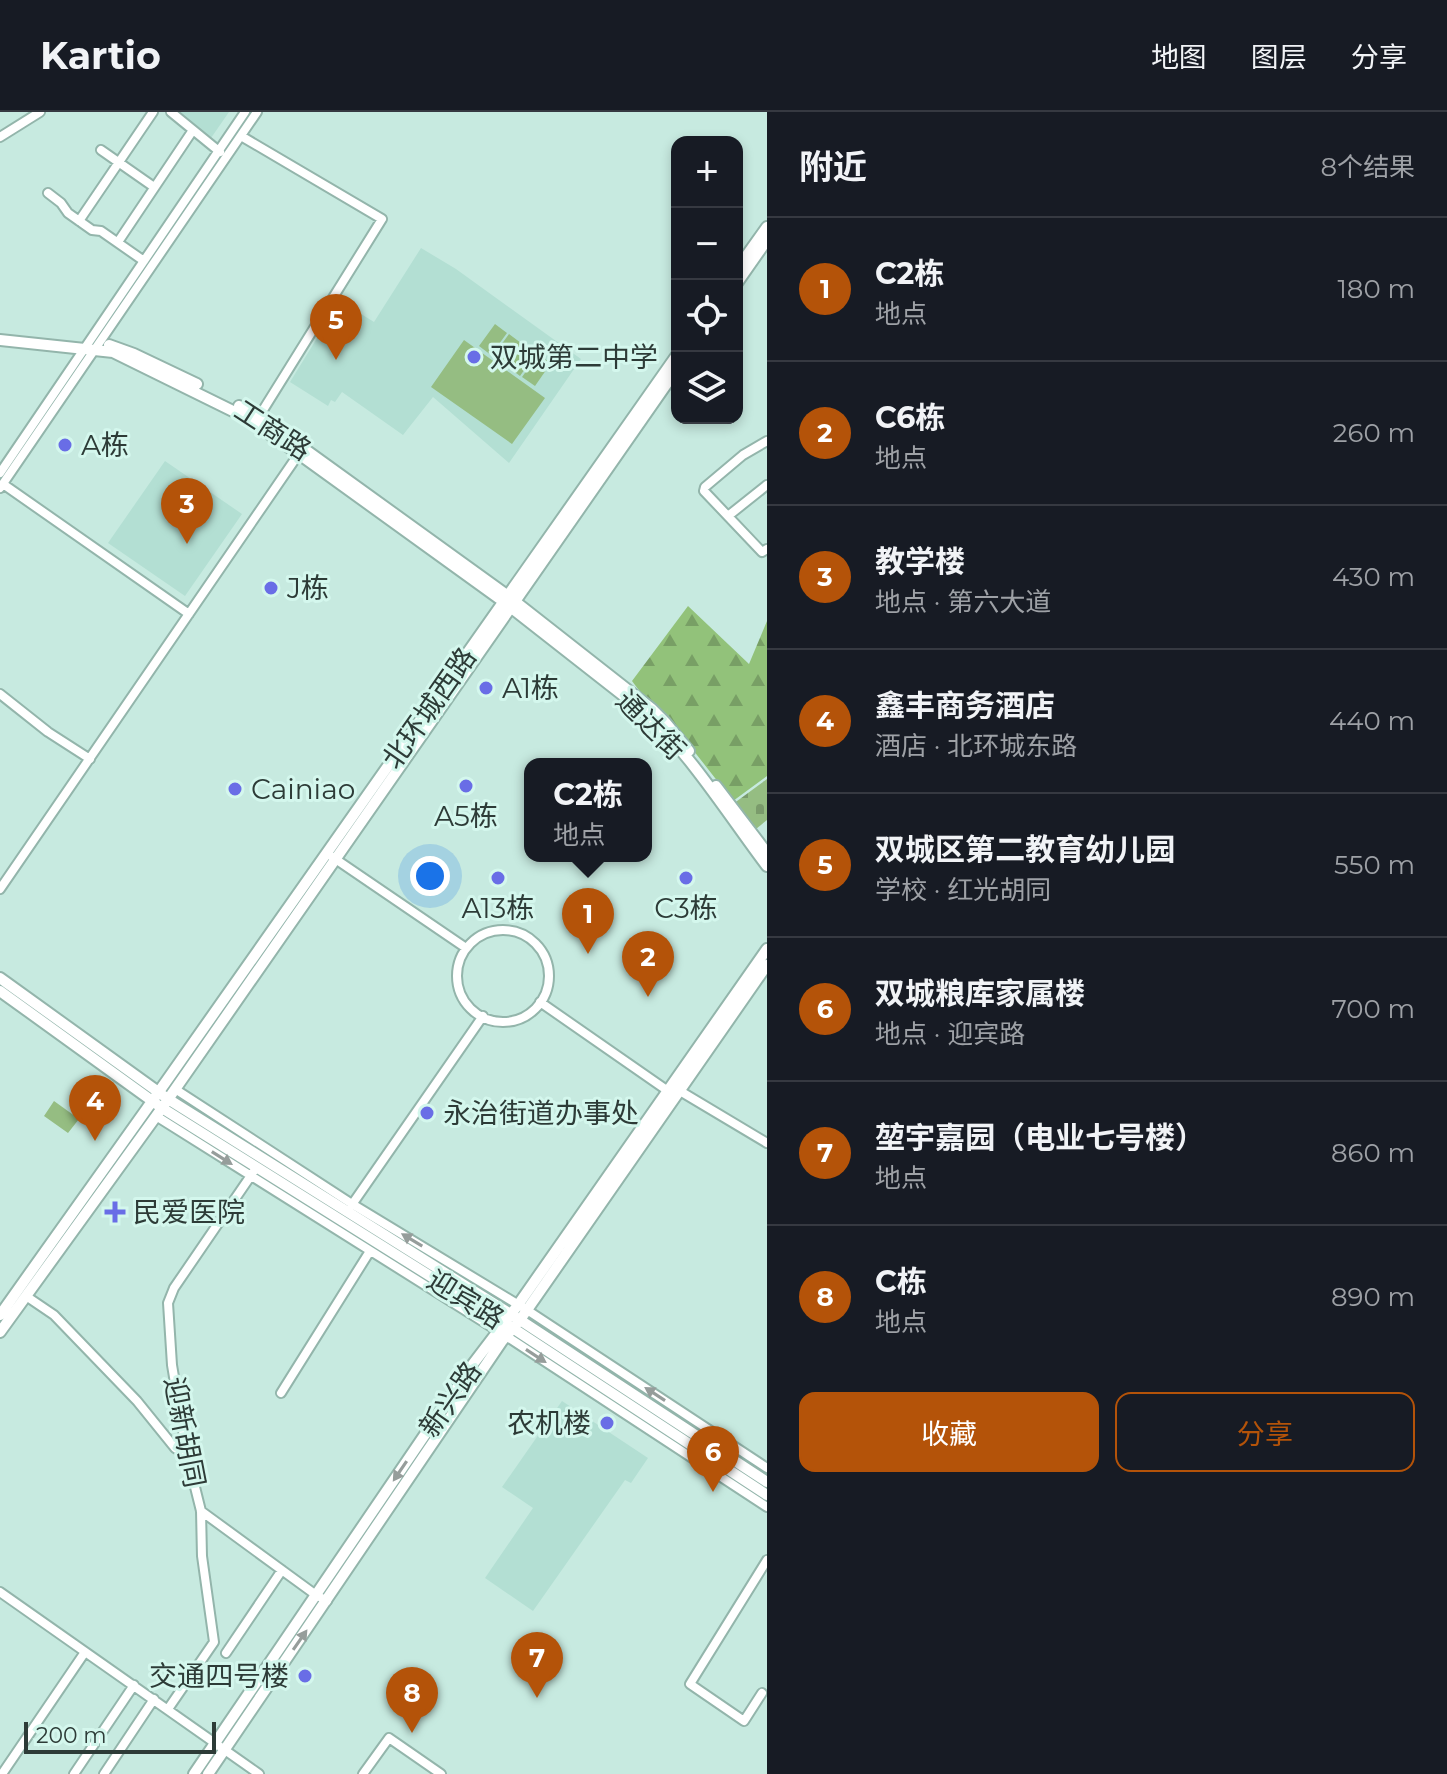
<!DOCTYPE html>
<html lang="zh">
<head>
<meta charset="utf-8">
<style>
	body { margin:0; font-family:Montserrat,"Noto Sans SC",sans-serif; background:#20242c; color:#f1f3f6 }
	.controls { position:absolute; right:24px; top:24px; display:grid; overflow:hidden; border-radius:16px; box-shadow:0 4px 12px #0003 }
	.controls button { width:72px; height:72px; display:grid; place-items:center; padding:0; border:0; border-bottom:2px solid #363941; background:#171b24; color:#f1f3f6; font:40px sans-serif }
	.scale { position:absolute; left:24px; bottom:20px; width:192px; box-sizing:border-box; padding-left:8px; border:4px solid #2d3b37; border-top:0; font-size:22px; line-height:28px; white-space:nowrap; color:#2d3b37; -webkit-text-stroke:6px #d4f7ed; paint-order:stroke }
	.you { position:absolute; left:430px; top:764px; width:28px; height:28px; margin:-20px; border:6px solid #fff; border-radius:50%; background:#1a73e8; box-shadow:0 0 0 12px #1a73e833 }
	.badge { display:grid; place-items:center; width:52px; height:52px; border-radius:50%; background:#b45309; color:#fff; font-size:26px; font-weight:700 }
	.pin { position:absolute; translate:-50% -66px; filter:drop-shadow(0 2px 4px #0008) }
	.pin::after { content:''; position:absolute; top:42px; width:28px; height:24px; background:inherit; clip-path:polygon(0 0,100% 0,50% 100%) }
	.popup { position:absolute; left:524px; top:646px; width:128px; height:104px; box-sizing:border-box; display:grid; place-content:center; border-radius:16px; background:#171b24; filter:drop-shadow(0 2px 6px #0005); font-size:26px; white-space:nowrap; color:#9ea1a6 }
	.popup b { font-size:30px; color:#f1f3f6 }
	.popup::after { content:''; position:absolute; left:50%; top:100%; margin-left:-16px; border:16px solid transparent; border-top-color:#171b24 }
	.list { margin:0; padding:0; list-style:none }
	h2 { display:flex; justify-content:space-between; align-items:center; height:104px; margin:0; padding:0 32px; font-size:34px }
	h2 small { font-size:26px; font-weight:400; color:#9ea1a6 }
	.list li { display:grid; grid-template-columns:52px 1fr auto; gap:24px; align-items:center; box-sizing:border-box; height:144px; padding:0 32px; border-top:2px solid #363941 }
	.list b { display:block; font-size:30px; white-space:nowrap }
	.list p { margin:0; font-size:26px; white-space:nowrap; color:#9ea1a6 }
	.list em { font-size:26px; font-style:normal; color:#9ea1a6 }
	.actions { display:flex; gap:16px; padding:24px 32px }
	.actions a { flex:1; padding:18px 0; border:2px solid #b45309; border-radius:16px; text-align:center; font-size:28px; color:#b45309 }
	.actions .main { background:#b45309; color:#fff }
	.icon { flex:none; width:44px; height:44px; fill:none; stroke:currentColor; stroke-width:2; stroke-linecap:round; stroke-linejoin:round }
	.map { position:relative; flex:none; width:767px; height:1662px; overflow:hidden }
	header { display:flex; align-items:center; gap:48px; box-sizing:border-box; height:112px; padding:0 40px; background:#171b24; border-bottom:2px solid #363941 }
	header strong { font-size:38px }
	nav { display:flex; gap:44px; margin-inline-start:auto; font-size:28px }
	main { display:flex }
	aside { flex:1; background:#171b24 }
	.map>svg:first-child { display:block }
	.built { fill:#b3dfd3 }
	.forest { fill:url(#forest-firs) }
	.cemetery { fill:url(#cemetery-stones) }
	.garden { fill:#95bd82 }
	.lines { fill:none; stroke-linecap:round; stroke-linejoin:round }
	.minor-casing { stroke:#93b5ab; stroke-width:12 }
	.major-casing { stroke:#93b5ab; stroke-width:14 }
	.minor { stroke:#fff; stroke-width:8 }
	.major { stroke:#fff; stroke-width:10 }
	.oneway { fill:#969d9b }
	.poi-dot { fill:#696de6; stroke:#d4f7ed; stroke-width:3 }
	.labels { text-anchor:middle; dominant-baseline:central; stroke-width:6; stroke-linejoin:round; paint-order:stroke }
	.poi-label { font-size:28px; fill:#2d3b37; stroke:#d4f7ed; text-anchor:start }
	.street-label { font-size:28px; fill:#2d3b37; stroke:#d4f7ed }
</style>
</head>
<body>
<header>
<strong>Kartio</strong>
<nav><a>地图</a><a>图层</a><a>分享</a></nav>
</header>
<main>
<div class="map">
<svg width="767" height="1662" viewBox="0 0 767 1662">
	<defs>
		<pattern id="forest-firs" width="22" height="20" patternUnits="userSpaceOnUse" patternTransform="scale(2)"><rect width="22" height="20" fill="#92c27a"/><path d="M5 1l3.5 6h-7zM16 11l3.5 6h-7z" fill="#789f65"/></pattern>
		<pattern id="cemetery-stones" width="16" height="16" patternUnits="userSpaceOnUse" patternTransform="scale(2)"><rect width="16" height="16" fill="#95bd82"/><path d="M2 7V4a2 2 0 0 1 4 0v3zM10 15v-3a2 2 0 0 1 4 0v3z" fill="#7a9b6b"/></pattern>
	</defs>
	<rect width="100%" height="100%" fill="#c7eae0"/>
	<path class="built" d="M178,0h51l-18,26z
		M421,136l35,21 125,90 -72,104 -76,-66 -30,38 -61,-43 -7,10 -4,-2 -3,6 -38,-24 50,-81 34,21z
		M165,349l77,53 -57,82 -77,-53z
		M562,1289l86,57 -17,25 -6,-3 -92,131 -48,-33 48,-70 -31,-21z"/>
	<path class="forest" d="M688,494l61,58 18,-43v155l-34,25 -65,-83 -30,-29 -6,-8z"/>
	<path class="cemetery" d="M767,667v41l-11,9 -23,-25z"/>
	<path class="garden" d="M495,212l12,9 -16,22 -12,-9z
		M509,222l12,9 -15,22 -13,-9z
		M464,228l81,58 -33,46 -81,-57z
		M524,232l12,9 -16,23 -12,-9z
		M538,243l13,8 -16,23 -13,-9z
		M54,989l25,18 -11,14 -24,-17z"/>
	<g class="lines">
		<g class="minor-casing">
			<path id="minor" d="M171,0l49,40
				M241,24l141,83 -127,204
				M0,25l40,-25
				M101,38l53,37
				M48,81l13,10 7,10 24,17 9,1 43,30
				M79,109l74,-109
				M118,130l75,-112
				M767,329l-24,14 -38,32 -1,4 58,61 5,-3
				M0,361l245,-361
				M3,372l186,130
				M0,376l257,-376
				M728,404l39,-31
				M0,582l48,38 42,27
				M331,744l135,92
				M0,777l300,-437
				M457 864a46 46 0 1 1 92 0a46 46 0 1 1-92 0Z
				M540,890l128,89h12l87,52
				M175,977l177,115 175,106 240,158
				M156,1004l350,220 261,171
				M351,1094l132,-190
				M26,1184l28,19 83,86 38,47 12,7
				M281,1281l89,-142
				M201,1399l115,84 11,6
				M0,1480l259,182
				M226,1541l56,-83
				M762,1581l-18,28 -54,-37 77,-124
				M168,1597l46,-67 -12,-86 -1,-45 -14,-56 -15,-90 -4,-62 6,-15 80,-117
				M2,1662l83,-122
				M74,1662l60,-89
				M104,1662l50,-75
				M363,1662l26,-36 52,36"/>
		</g>
		<g class="major-casing">
			<path id="major" d="M737,157l30,-42
				M737,171l30,-43
				M0,228l113,12 130,64 56,38 205,148 143,112c44,41 83,103 120,152
				M109,233l25,9 63,30
				M239,294l64,42 205,148 144,113 13,13 24,29
				M716,674l51,67
				M0,866l168,121 352,221 247,162
				M0,879l162,117 343,215 262,172
				M0,1203l158,-222 519,-738
				M0,1220l162,-224 515,-739
				M194,1662l279,-410 45,-59 249,-356
				M208,1662l294,-433 18,-21 247,-355"/>
		</g>
		<use href="#minor" class="minor"/>
		<use href="#major" class="major"/>
	</g>
	<defs><path id="oneway-solid" d="M-6-.8H1V-3.2L6.5 0L1 3.2V.8H-6Z" transform="scale(2)"/></defs>
	<g class="oneway">
		<use href="#oneway-solid" transform="translate(222 1046) rotate(32)"/>
		<use href="#oneway-solid" transform="translate(412 1128) rotate(-149)"/>
		<use href="#oneway-solid" transform="translate(536 1244) rotate(33)"/>
		<use href="#oneway-solid" transform="translate(655 1282) rotate(-147)"/>
		<use href="#oneway-solid" transform="translate(400 1359) rotate(124)"/>
		<use href="#oneway-solid" transform="translate(300 1528) rotate(-55)"/>
	</g>
	<g class="poi-dot">
		<circle cx="474" cy="245" r="8"/>
		<circle cx="65" cy="333" r="8"/>
		<circle cx="271" cy="476" r="8"/>
		<circle cx="486" cy="576" r="8"/>
		<circle cx="466" cy="674" r="8"/>
		<circle cx="235" cy="677" r="8"/>
		<circle cx="498" cy="766" r="8"/>
		<circle cx="686" cy="766" r="8"/>
		<circle cx="427" cy="1001" r="8"/>
		<path d="M111 1088h8v8h8v8h-8v8h-8v-8h-8v-8h8z"/>
		<circle cx="607" cy="1311" r="8"/>
		<circle cx="305" cy="1564" r="8"/>
	</g>
	<g class="labels">
		<g class="poi-label">
			<text x="490" y="245">双城第二中学</text>
			<text x="81" y="333">A栋</text>
			<text x="287" y="476">J栋</text>
			<text x="502" y="576">A1栋</text>
			<text x="251" y="677">Cainiao</text>
			<text x="466" y="704" text-anchor="middle">A5栋</text>
			<text x="498" y="796" text-anchor="middle">A13栋</text>
			<text x="686" y="796" text-anchor="middle">C3栋</text>
			<text x="443" y="1001">永治街道办事处</text>
			<text x="133" y="1100">民爱医院</text>
			<text x="591" y="1311" text-anchor="end">农机楼</text>
			<text x="289" y="1564" text-anchor="end">交通四号楼</text>
		</g>
		<g class="street-label">
			<text transform="translate(273 318) rotate(33)">工商路</text>
			<text transform="translate(429 596) rotate(-55)">北环城西路</text>
			<text transform="translate(651 613) rotate(45)">通达街</text>
			<text transform="translate(466 1187) rotate(32)">迎宾路</text>
			<text transform="translate(450 1287) rotate(-55)">新兴路</text>
			<text transform="translate(185 1320) rotate(79)">迎新胡同</text>
		</g>
	</g>
</svg>
<div class="controls">
<button>+</button>
<button>−</button>
<button><svg class="icon" aria-label="locate" viewBox="0 0 24 24"><circle cx="12" cy="12" r="6"/><path d="M12 2v4M12 18v4M2 12h4M18 12h4"/></svg></button>
<button><svg class="icon" aria-label="layers" viewBox="0 0 24 24"><path d="M12 4l9 5-9 5-9-5zM3 14l9 5 9-5"/></svg></button>
</div>
<div class="scale">200 m</div>
<div class="you"></div>
<div class="pin badge" style="left:588px;top:842px">1</div>
<div class="popup"><b>C2栋</b>地点</div>
<div class="pin badge" style="left:648px;top:885px">2</div>
<div class="pin badge" style="left:187px;top:432px">3</div>
<div class="pin badge" style="left:95px;top:1029px">4</div>
<div class="pin badge" style="left:336px;top:248px">5</div>
<div class="pin badge" style="left:713px;top:1380px">6</div>
<div class="pin badge" style="left:537px;top:1586px">7</div>
<div class="pin badge" style="left:412px;top:1621px">8</div>
</div>
<aside>
<h2>附近<small>8个结果</small></h2>
<ul class="list">
<li><span class="badge">1</span><div><b>C2栋</b><p>地点</p></div><em>180 m</em></li>
<li><span class="badge">2</span><div><b>C6栋</b><p>地点</p></div><em>260 m</em></li>
<li><span class="badge">3</span><div><b>教学楼</b><p>地点 · 第六大道</p></div><em>430 m</em></li>
<li><span class="badge">4</span><div><b>鑫丰商务酒店</b><p>酒店 · 北环城东路</p></div><em>440 m</em></li>
<li><span class="badge">5</span><div><b>双城区第二教育幼儿园</b><p>学校 · 红光胡同</p></div><em>550 m</em></li>
<li><span class="badge">6</span><div><b>双城粮库家属楼</b><p>地点 · 迎宾路</p></div><em>700 m</em></li>
<li><span class="badge">7</span><div><b>堃宇嘉园（电业七号楼）</b><p>地点</p></div><em>860 m</em></li>
<li><span class="badge">8</span><div><b>C栋</b><p>地点</p></div><em>890 m</em></li>
</ul>
<div class="actions"><a class="main">收藏</a><a>分享</a></div>
</aside>
</main>
</body>
</html>
